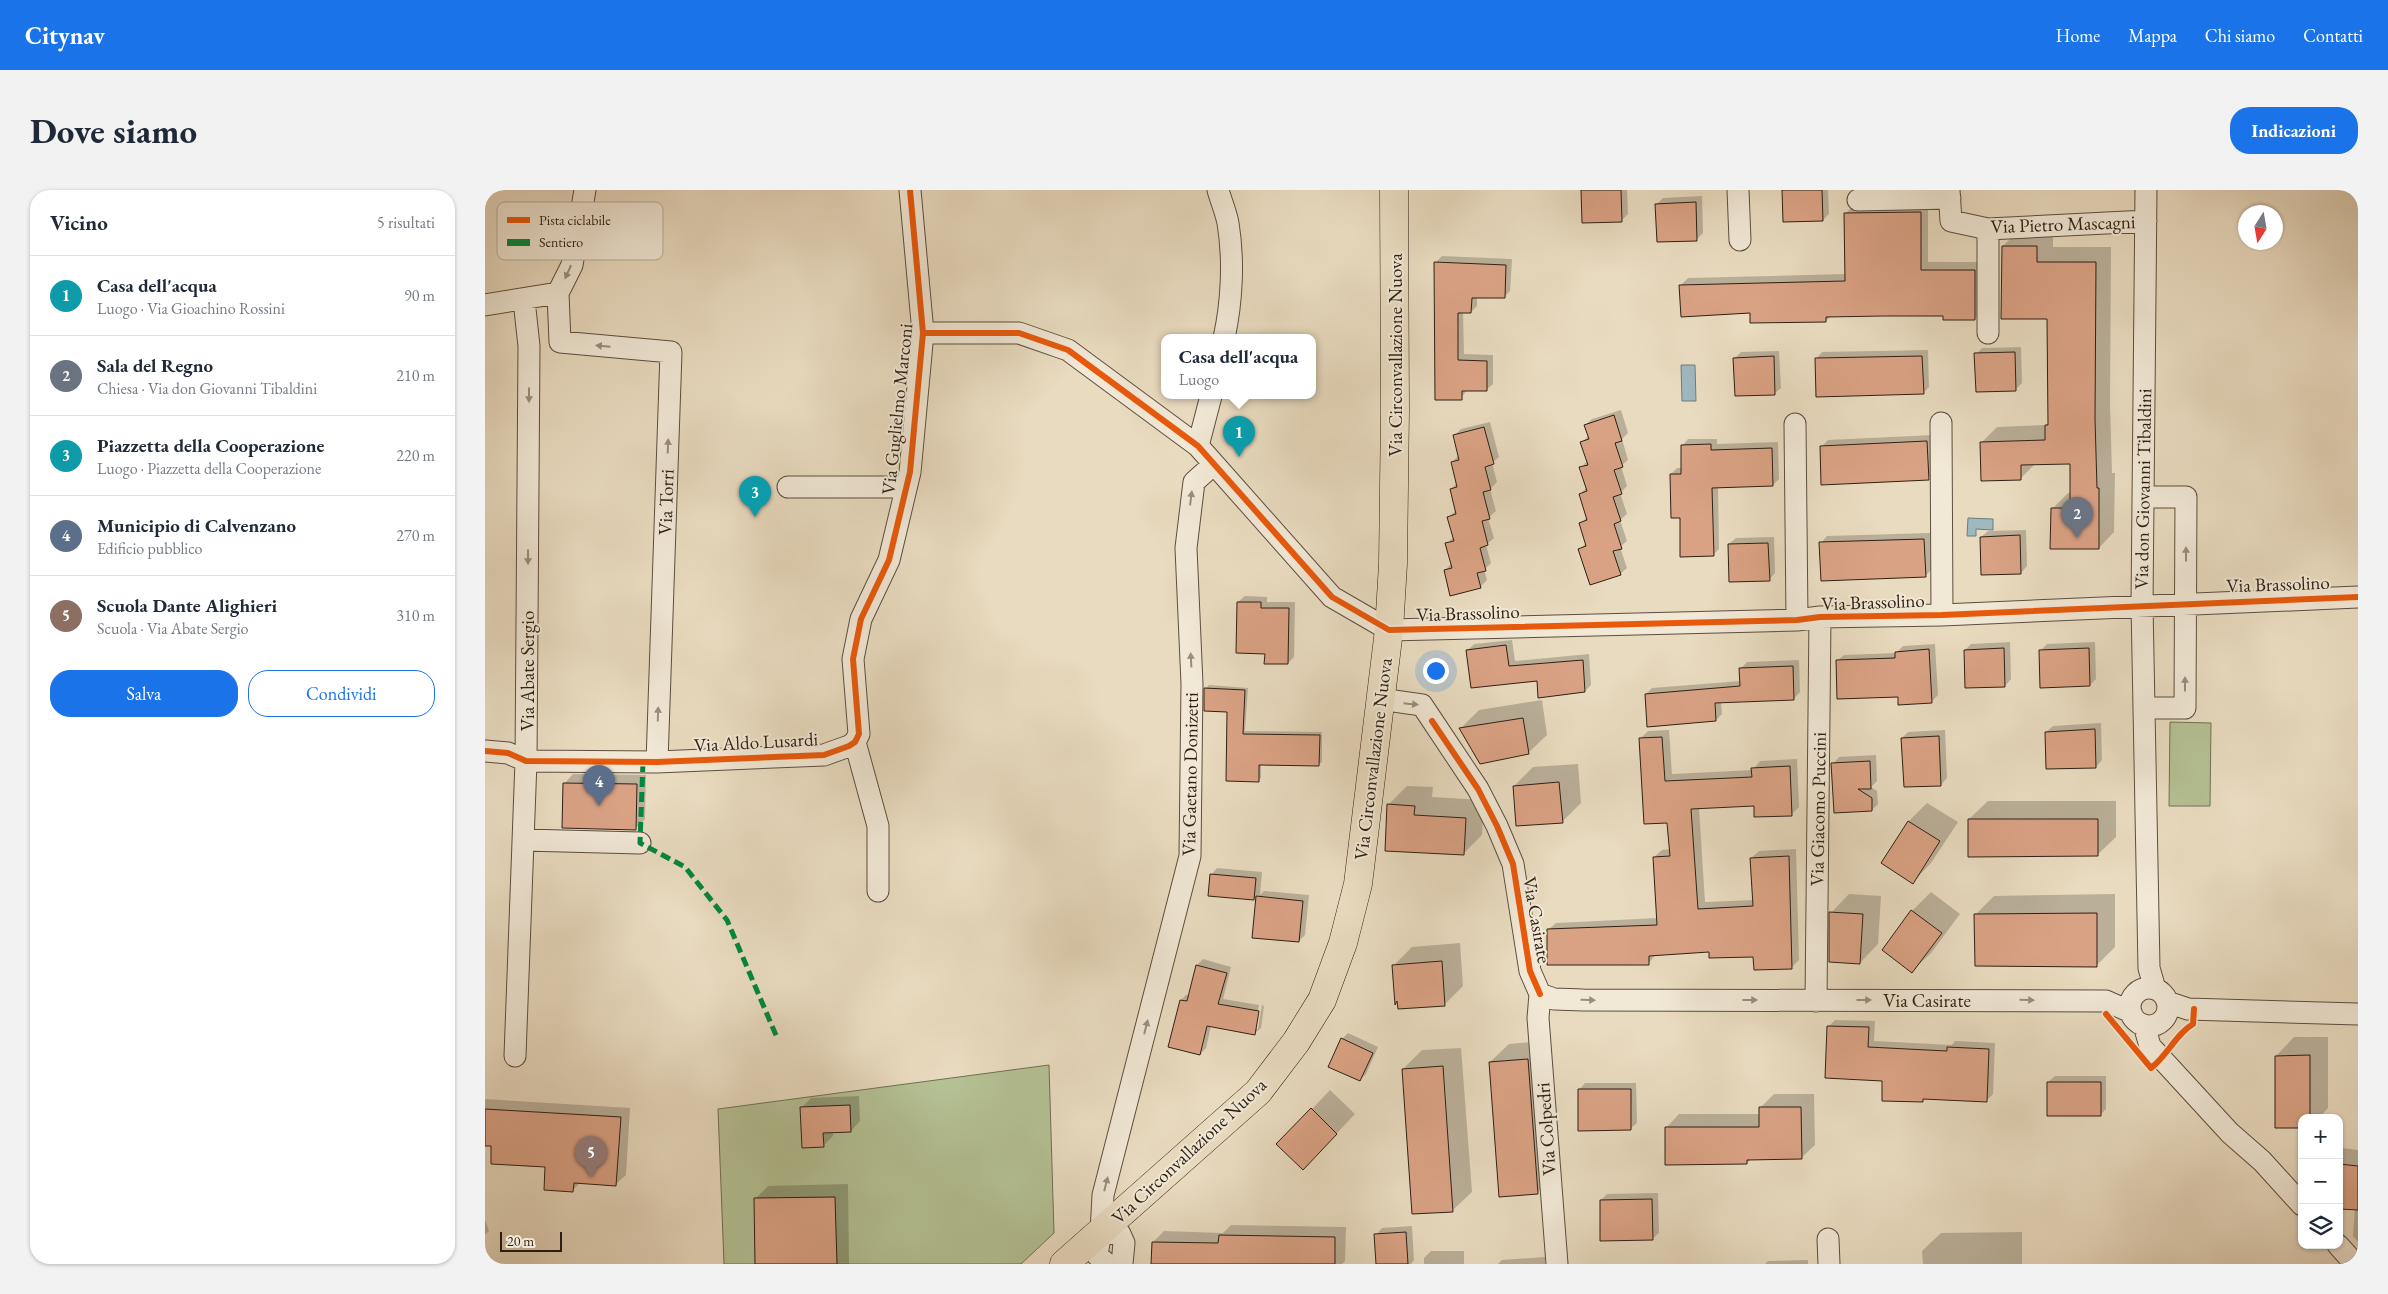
<!DOCTYPE html>
<html lang="it">
<head>
<meta charset="utf-8">
<style>
	body { margin:0; font-family:"EB Garamond",serif; background:#f2f2f3; color:#1f2937 }
	.controls { position:absolute; right:15px; bottom:15px; display:grid; overflow:hidden; border-radius:10px; box-shadow:0 1px 4px #0004 }
	.controls button { width:45px; height:45px; display:grid; place-items:center; padding:0; border:0; border-bottom:1px solid #e0e1e3; background:#fff; color:#1f2937; font:25px sans-serif }
	.compass { position:absolute; left:1753px; top:15px; width:45px; height:45px; border-radius:50%; background:#fff; box-shadow:0 1px 4px #0004; rotate:191deg }
	.scale { position:absolute; left:15px; bottom:12px; width:62px; box-sizing:border-box; padding-left:5px; border:2px solid #2e1f13; border-top:0; font-size:14px; line-height:18px; white-space:nowrap; color:#2e1f13; -webkit-text-stroke:4px #f1e8d6; paint-order:stroke }
	.you { position:absolute; left:950px; top:480px; width:18px; height:18px; margin:-12px; border:4px solid #fff; border-radius:50%; background:#1a73e8; box-shadow:0 0 0 8px #1a73e833 }
	.badge { display:grid; place-items:center; width:32px; height:32px; border-radius:50%; background:#1a73e8; color:#fff; font-size:16px; font-weight:700 }
	.pin { position:absolute; translate:-50% -41px; filter:drop-shadow(0 1px 2px #0008) }
	.pin::after { content:''; position:absolute; top:26px; width:18px; height:15px; background:inherit; clip-path:polygon(0 0,100% 0,50% 100%) }
	.popup { position:absolute; left:676px; top:144px; width:155px; height:65px; box-sizing:border-box; display:grid; place-content:center; border-radius:10px; background:#fff; filter:drop-shadow(0 1px 4px #0005); font-size:16px; white-space:nowrap; color:#747a83 }
	.popup b { font-size:19px; color:#1f2937 }
	.popup::after { content:''; position:absolute; left:50%; top:100%; margin-left:-10px; border:10px solid transparent; border-top-color:#fff }
	.list { margin:0; padding:0; list-style:none }
	h2 { display:flex; justify-content:space-between; align-items:center; height:65px; margin:0; padding:0 20px; font-size:21px }
	h2 small { font-size:16px; font-weight:400; color:#747a83 }
	.list li { display:grid; grid-template-columns:32px 1fr auto; gap:15px; align-items:center; box-sizing:border-box; height:80px; padding:0 20px; border-top:1px solid #e0e1e3 }
	.list b { display:block; font-size:19px; white-space:nowrap }
	.list p { margin:0; font-size:16px; white-space:nowrap; color:#747a83 }
	.list em { font-size:16px; font-style:normal; color:#747a83 }
	.actions { display:flex; gap:10px; padding:15px 20px }
	.actions a { flex:1; padding:11px 0; border:1px solid #1a73e8; border-radius:20px; text-align:center; font-size:18px; color:#1a73e8 }
	.actions .main { background:#1a73e8; color:#fff }
	.icon { flex:none; width:28px; height:28px; fill:none; stroke:currentColor; stroke-width:2; stroke-linecap:round; stroke-linejoin:round }
	.map { position:relative; flex:none; width:1873px; height:1074px; overflow:hidden; border-radius:20px }
	header { display:flex; align-items:center; gap:30px; box-sizing:border-box; height:70px; padding:0 25px; background:#1a73e8; color:#fff }
	header strong { font-size:24px }
	nav { display:flex; gap:28px; margin-inline-start:auto; font-size:18px }
	.intro { display:flex; align-items:center; justify-content:space-between; box-sizing:border-box; height:120px; padding:0 30px }
	h1 { margin:0; font-size:35px }
	.button { padding:12px 22px; border-radius:20px; background:#1a73e8; color:#fff; font-size:18px; font-weight:700 }
	main { display:flex; gap:30px; padding:0 30px }
	aside { flex:1; background:#fff; border-radius:20px; box-shadow:0 1px 4px #0004 }
	.map>svg:first-child { display:block }
	.green { fill:#b4c194; stroke:#717054 }
	.water { fill:#9db8be; stroke:#717b7a }
	.shadow { fill:#0003 }
	.building { fill:#daa285; stroke:#2e1f13 }
	.lines { fill:none; stroke-linecap:round; stroke-linejoin:round }
	.minor-casing { stroke:#5d4e3e; stroke-width:23 }
	.major-casing { stroke:#2e1f13; stroke-width:29 }
	.minor { stroke:#f1e8d6; stroke-width:21 }
	.major { stroke:#e9dbc0; stroke-width:28 }
	.quiet { stroke:#00873e; stroke-width:5; stroke-dasharray:10 5; stroke-linecap:butt }
	.cycleway-casing { stroke:#f1e8d6; stroke-width:9 }
	.cycleway { stroke:#e8590c; stroke-width:6 }
	.oneway { fill:#998e7e }
	.labels { text-anchor:middle; dominant-baseline:central; stroke-width:4; stroke-linejoin:round; paint-order:stroke }
	.street-label { font-size:19px; fill:#2e1f13; stroke:#f1e8d6 }
	.key { fill:#f1e8d6; stroke:#b6ac9c; stroke-width:1 }
	.key-label { font-size:14px; fill:#2e1f13 }
</style>
</head>
<body>
<header>
<strong>Citynav</strong>
<nav><a>Home</a><a>Mappa</a><a>Chi siamo</a><a>Contatti</a></nav>
</header>
<div class="intro"><h1>Dove siamo</h1><a class="button">Indicazioni</a></div>
<main>
<aside>
<h2>Vicino<small>5 risultati</small></h2>
<ul class="list">
<li><span class="badge" style="background:#0f9aa8">1</span><div><b>Casa dell'acqua</b><p>Luogo · Via Gioachino Rossini</p></div><em>90 m</em></li>
<li><span class="badge" style="background:#6b7280">2</span><div><b>Sala del Regno</b><p>Chiesa · Via don Giovanni Tibaldini</p></div><em>210 m</em></li>
<li><span class="badge" style="background:#0f9aa8">3</span><div><b>Piazzetta della Cooperazione</b><p>Luogo · Piazzetta della Cooperazione</p></div><em>220 m</em></li>
<li><span class="badge" style="background:#5c6f8a">4</span><div><b>Municipio di Calvenzano</b><p>Edificio pubblico</p></div><em>270 m</em></li>
<li><span class="badge" style="background:#8d6e63">5</span><div><b>Scuola Dante Alighieri</b><p>Scuola · Via Abate Sergio</p></div><em>310 m</em></li>
</ul>
<div class="actions"><a class="main">Salva</a><a>Condividi</a></div>
</aside>
<div class="map">
<svg width="1873" height="1074" viewBox="0 0 1873 1074">
	<rect width="100%" height="100%" fill="#e9dbc0"/>
	<filter id="stains"><feTurbulence type="fractalNoise" baseFrequency=".004" numOctaves="4"/><feColorMatrix values="0 0 0 0 .2 0 0 0 0 .09 0 0 0 0 .02 0 0 0 .5 -.17"/></filter>
	<radialGradient id="worn" r=".72"><stop offset=".6" stop-color="#630" stop-opacity="0"/><stop offset="1" stop-color="#630" stop-opacity=".3"/></radialGradient>
	<path class="green" d="M1685,532l41,1 -1,83h-41z
		M564,875l5,168 -33,31h-297l-6,-155z"/>
	<path class="water" d="M1196,175h14l1,36h-14z
		M1483,328l25,1v11l-17,-1v7h-9z"/>
	<path class="shadow" d="M1097,0h45l1,24 -6,6z
		M1298,0h45l1,24 -6,6z
		M1217,6l1,37 -7,7 -39,-36 6,-6z
		M1443,15v57h55v49l-8,8 -31,-5 -113,2 -5,5 -75,-9 -71,-26 8,-8 158,-4 -1,-60 8,-8z
		M1534,40h34v17h58l-1,156 2,70h3l-1,59 -15,16 -47,-39 16,-16h3v-30l-36,1 -14,14 -40,-35 16,-16 49,-2 4,-3 -2,-105 -45,-71z
		M957,66l70,3 -2,32 -6,6h-27v9l-6,6h-8l1,42 29,1v29l-7,6h-19l-6,8 -25,-136z
		M1536,157l1,36 -6,6 -40,-35 6,-6z
		M1443,160l1,37 -6,6 -107,-34 6,-7z
		M1294,161l2,37 -7,6 -39,-36 6,-6z
		M1136,220l7,23 -6,6 6,21 -7,6 6,20 -7,7 7,21 -7,6 7,21 -7,6 7,21 -7,6 -40,-25 7,-7 -6,-19 7,-7 -8,-22 7,-7 -6,-19 6,-7 -5,-19 7,-7 -4,-10 7,-6z
		M1005,232l9,35 -7,6 5,19 -7,7 6,22 -8,7 6,20 -8,7 5,18 -7,7 3,10 -7,7 -35,-17 7,-7 -5,-19 6,-7 -4,-20 7,-7 -5,-21 6,-6 -5,-21 6,-6 -4,-20 7,-7z
		M1448,245l1,37 -6,7 -107,-32 7,-7z
		M1203,249h29v5l61,-2 1,37 -6,6 -55,1 1,63 -6,6 -32,-39 -10,-42 6,-6h5v-22z
		M1541,340l1,36 -6,7 -40,-36 7,-6z
		M1445,343l1,37 -6,6 -104,-33 6,-7z
		M1289,347l1,36 -6,7 -40,-36 7,-6z
		M760,406l22,1v5h28l-1,55 -6,6 -22,-11 -28,-50z
		M1027,450l3,21 74,-7 2,31 -6,6 -47,-11 -70,-30 6,-6z
		M1525,452l1,37 -6,7 -40,-36 6,-6z
		M1610,452l1,37 -6,6 -49,-35 6,-6z
		M1450,454l3,51 -6,6 -33,-5 -62,-35 7,-6 52,-2 7,-7z
		M1314,470l1,32 -6,7 -73,3 1,12 -6,6 -70,-26 6,-6 89,-7v-13l6,-6z
		M724,495l39,3 -3,43 77,1v30l-3,2 -58,-1v15l-3,3 -29,-70 -23,-23z
		M1057,510l5,35 -19,18 -67,-25 18,-18z
		M1616,533l1,37 -6,7 -50,-35 7,-6z
		M1184,540l3,44 81,-4 7,-9 37,-2 2,48 -7,7 -37,-10 -56,4 6,94 49,-2 -3,-42 8,-7 37,-2 3,111 -7,7 -37,-11 -45,-6 -54,4 -8,10 -100,-34 8,-7 102,-5 -4,-61 8,-7 9,-1 -3,-28 -28,-82 8,-8z
		M1460,540l2,48 -6,7 -36,1 -3,-48 6,-6z
		M1391,565l1,26 -6,6 6,4 1,13 -6,6 -39,-46 6,-7z
		M1093,574l3,39 -19,19 -48,-36 19,-19z
		M88,584l73,1 -1,44 -10,10 -71,-45z
		M922,596l26,1 -1,10 52,3 -2,35 -19,19 -74,-50z
		M1503,611h128v36l-19,18 -128,-36z
		M1442,613l31,19 -27,41 -18,19 -30,-20 26,-41z
		M732,678l45,4 -2,23 4,-4 45,4 -4,40 -6,6 -45,-4 4,-42 -4,4 -43,-24z
		M1446,702l29,22 -29,39 -19,18v-60z
		M1364,704l32,2 -3,48 -18,19 -29,-50z
		M1630,704v53l-19,19 -120,-52 18,-18z
		M975,753l3,43 -19,19 -46,-5 -2,2 -2,-37 18,-18z
		M718,769l28,8 -8,32 36,6 -4,24h3l4,-24 2,1 -3,22 -6,5 -44,-7 -5,22 -6,6 -19,-54 5,-5h3l8,-30z
		M1350,830l40,1 -1,20 78,4 3,-4 40,2 -2,51 -7,7 -61,-3 -2,3 -39,-22 -55,-53z
		M863,843l30,14 -12,27 -6,6 -18,-41z
		M1809,847h34v71l-9,10h-17l-26,-62z
		M1061,851l10,133 -18,18 -48,-130 19,-18z
		M976,858l11,144 -19,18 -40,3 -10,-144 19,-19z
		M1570,886h51v33l-6,6 -52,-33z
		M1100,893h51l1,40 -7,6 -51,-39z
		M845,900l25,24 -34,36 -9,-41z
		M1289,904h40l1,51 -14,13 -50,1 -4,4 -81,-35 13,-14h81v-6z
		M374,906l1,25 -9,10 -18,1v4l-10,10 -22,-38 10,-10z
		M0,909l145,9 -4,67 -10,9 -35,-2 -8,8 -26,-24 -54,-21h-8z
		M1856,958l17,2v92l-5,-6 2,-27 -16,-1z
		M363,994l1,80h-92l-2,-65 13,-13z
		M1173,1003l1,40 -7,6 -51,-39 6,-6z
		M0,1030l4,11 -4,4z
		M746,1035l115,2 -1,34 -3,3h-190l1,-22 11,-11 59,2z
		M927,1036l2,34 -3,4h-34l-1,-29 6,-7z
		M1537,1042v32h-99l-1,-13 19,-18z
		M946,1061h33v13h-40v-6z
		M1060,1067v7h-47l4,-4z
		M1323,1070v4h-43l3,-3z"/>
	<path class="building" d="M1096,0h40l1,32 -40,1z
		M1297,0h40l1,31 -40,1z
		M1211,12l1,39 -40,1 -2,-38z
		M1436,22v58h54v50h-32v-4h-60l-57,1v5l-76,1v-10l-69,4 -2,-32 166,-4 -1,-68z
		M1517,56h35v16h59l-1,157 2,69h2v61h-49l1,-41h19v-44l-49,1v15l-40,1 -1,-39 65,-2v-15h3l-1,-106h-46z
		M949,72l72,3 -1,33h-33l-1,15h-13v47l29,1v30h-25v9h-27z
		M1530,162l1,39 -40,1 -2,-39z
		M1289,166l1,39 -40,1 -2,-38z
		M1437,166l2,38 -108,3 -1,-39z
		M1129,225l8,26 -7,2 8,24 -9,3 8,24 -9,3 8,24 -7,3 8,25 -9,2 8,24 -31,10 -12,-36 8,-3 -7,-23 8,-3 -8,-26 8,-3 -8,-24 9,-2 -8,-23 9,-3 -5,-14z
		M999,237l10,37 -9,3 6,23 -8,2 7,27 -8,2 6,24 -8,3 6,23 -9,2 4,15 -31,8 -6,-26 8,-2 -7,-25 9,-2 -7,-24 9,-3 -6,-25 7,-2 -6,-25 8,-2 -6,-25z
		M1442,251l2,39 -108,5 -1,-39z
		M1226,254v6l61,-2 1,38 -61,2 2,68 -34,1v-39h-9l-1,-44h11v-29z
		M1535,345l1,39 -40,1 -1,-38z
		M1439,349l2,38 -105,4 -2,-39z
		M1283,353l2,38 -41,1 -1,-38z
		M752,412h24v6h28l-1,56h-24l1,-10 -29,-1z
		M1021,455l3,21 74,-6 2,32 -47,6 -1,-17 -66,7 -5,-38z
		M1519,458l1,39 -40,1 -1,-38z
		M1604,458l1,38 -50,2 -1,-38z
		M1444,459l3,54 -34,2v-8l-61,2 -1,-39 59,-2v-6z
		M1308,476l1,34 -79,3 1,18 -69,6 -2,-33 95,-8 -1,-18z
		M719,498l41,2 -2,44 77,1 -1,31 -60,-1v17l-33,-1 1,-69 -23,-1z
		M1038,528l6,36 -49,10 -21,-36z
		M1610,539l1,39 -50,1 -1,-37z
		M1454,546l2,50 -37,1 -3,-49z
		M1177,547l3,44 87,-4 -1,-9 39,-2 2,50 -38,1v-11l-63,3 7,100 55,-3 -3,-48 39,-2 3,113 -38,1 -1,-13 -44,1v-6l-60,4v9h-102v-36l110,-4 -4,-68 17,-1 -3,-33 -23,1 -5,-86z
		M1385,571l1,28h-13l14,9v13l-38,2 -3,-50z
		M1074,592l4,41 -47,3 -3,-40z
		M78,593l74,1 -1,46 -74,-2z
		M902,614l28,2 -1,9 52,3 -2,37 -79,-4z
		M1483,629h130v37l-130,1z
		M1423,631l32,20 -27,43 -32,-21z
		M725,684l46,4 -2,22 -46,-4z
		M771,706l47,5 -4,41 -47,-4z
		M1426,720l31,23 -30,40 -30,-23z
		M1344,722l34,2 -3,50 -31,-2z
		M1612,723v54l-122,-1 -1,-52z
		M957,771l3,45 -47,3 -1,-8 -2,4 -3,-40z
		M711,775l31,8 -9,31 41,7 -4,24 -48,-9 -7,29 -32,-8 12,-47 7,1z
		M1342,836l42,1 -1,20 79,4v-4l42,2 -2,53 -64,-3v3l-41,-1v-20l-57,-3z
		M856,848l32,15 -13,28 -32,-14z
		M1825,865v63h-8v10h-27v-72z
		M1043,869l10,135 -39,3 -10,-135z
		M958,876l10,146 -41,2 -10,-145z
		M1562,892h54v34h-54z
		M1093,899h53v41l-53,1z
		M365,915l1,27 -28,1 1,14 -22,1 -2,-41z
		M1274,917h42l1,52 -55,1v4l-82,1v-38h94z
		M826,918l26,26 -34,36 -27,-26z
		M0,919l136,8 -5,69 -42,-3 -1,9 -29,-2 1,-23 -54,-3v-18h-6z
		M1854,974l19,2v44l-19,-1z
		M350,1007l2,67h-82l-1,-66z
		M1167,1009l1,41 -53,1v-41z
		M921,1042l2,32h-32l-2,-30z
		M734,1045l116,2v27h-184l1,-22 66,1z"/>
	<g class="lines">
		<g class="minor-casing">
			<path id="minor" d="M100,0l-13,75 -14,28 2,49 111,10 -14,410
				M733,0c3,11 8,22 10,33 6,37 4,79 -4,115
				M1253,0l2,50
				M1464,0l2,31 37,8 158,-8
				M1661,0l-4,415 7,363 6,21
				M1373,10l92,-2
				M0,115l73,-12
				M438,143h96l49,17 130,96 134,151 57,33 408,-10 23,-3 122,-2 416,-18
				M1503,143v-104
				M1456,233l1,192
				M1310,234l2,196
				M713,256l13,-50
				M303,297h118
				M1658,307h43l-1,211h-41
				M895,509l42,6 56,84 19,37 16,38 17,107 10,23 -2,24 19,246
				M370,552l23,84v65
				M0,561l23,2 18,8 131,1 167,-7 25,-9 6,-4 4,-8 -6,-75 8,-40 28,-59 21,-88 13,-139 -13,-143
				M39,650l116,3
				M1645 817a19 19 0 1 1 38 0a19 19 0 1 1-38 0Z
				M1055,804l14,5 29,1 523,1 25,11
				M1331,811l4,-384
				M1682,812l21,7 170,5
				M1659,835l6,21 80,87 32,28 40,44
				M30,866l11,-295 3,-415 -5,-46
				M616,1042l19,2 4,9 -2,21
				M1343,1049l1,25
				M1853,1055l17,19
				M622,1074l-10,-9 4,-23 2,-37 87,-339 2,-172 -6,-136 8,-66 20,-18"/>
		</g>
		<g class="major-casing">
			<path id="major" d="M579,1074l194,-172 38,-50 26,-42 21,-57 15,-59 31,-254 4,-66 2,-154 -1,-220"/>
		</g>
		<use href="#minor" class="minor"/>
		<use href="#major" class="major"/>
		<path class="quiet" d="M158,572l-3,81 45,24 42,53 51,120"/>
		<g class="cycleway-casing">
			<path id="cycleway" d="M438,143h96l49,17 130,96 134,151 57,33 408,-10 23,-3 122,-2 416,-18
				M947,531l46,68 19,37 16,38 17,107 10,23
				M0,561l23,2 18,8 131,1 167,-7 25,-9 6,-4 4,-8 -6,-75 8,-40 28,-59 21,-88 13,-139 -13,-143
				M1621,824l45,54c16,-12 25,-34 42,-44l1,-15"/>
		</g>
		<use href="#cycleway" class="cycleway"/>
	</g>
	<defs><path id="oneway-solid" d="M-6-.8H1V-3.2L6.5 0L1 3.2V.8H-6Z" transform="scale(1.25)"/></defs>
	<g class="oneway">
		<use href="#oneway-solid" transform="translate(83 82) rotate(114)"/>
		<use href="#oneway-solid" transform="translate(118 156) rotate(-175)"/>
		<use href="#oneway-solid" transform="translate(44 205) rotate(90)"/>
		<use href="#oneway-solid" transform="translate(183 256) rotate(-88)"/>
		<use href="#oneway-solid" transform="translate(706 308) rotate(-83)"/>
		<use href="#oneway-solid" transform="translate(1701 364) rotate(-90)"/>
		<use href="#oneway-solid" transform="translate(43 367) rotate(90)"/>
		<use href="#oneway-solid" transform="translate(706 470) rotate(-93)"/>
		<use href="#oneway-solid" transform="translate(1700 494) rotate(-90)"/>
		<use href="#oneway-solid" transform="translate(926 514) rotate(6)"/>
		<use href="#oneway-solid" transform="translate(173 524) rotate(-88)"/>
		<use href="#oneway-solid" transform="translate(1103 810) rotate(1)"/>
		<use href="#oneway-solid" transform="translate(1265 810)"/>
		<use href="#oneway-solid" transform="translate(1379 810)"/>
		<use href="#oneway-solid" transform="translate(1542 810) rotate(1)"/>
		<use href="#oneway-solid" transform="translate(661 837) rotate(-76)"/>
		<use href="#oneway-solid" transform="translate(621 994) rotate(-76)"/>
	</g>
	<g class="labels">
		<g class="street-label">
			<text transform="translate(1578 34) rotate(-2)">Via Pietro Mascagni</text>
			<text transform="translate(910 165) rotate(-90)">Via Circonvallazione Nuova</text>
			<text transform="translate(412 219) rotate(-84)">Via Guglielmo Marconi</text>
			<text transform="translate(1658 299) rotate(-89)">Via don Giovanni Tibaldini</text>
			<text transform="translate(181 312) rotate(-88)">Via Torri</text>
			<text transform="translate(1793 394) rotate(-2)">Via Brassolino</text>
			<text transform="translate(1388 412) rotate(-2)">Via Brassolino</text>
			<text transform="translate(983 423) rotate(-2)">Via Brassolino</text>
			<text transform="translate(42 481) rotate(-90)">Via Abate Sergio</text>
			<text transform="translate(271 552) rotate(-3)">Via Aldo Lusardi</text>
			<text transform="translate(888 569) rotate(-83)">Via Circonvallazione Nuova</text>
			<text transform="translate(705 584) rotate(-89)">Via Gaetano Donizetti</text>
			<text transform="translate(1333 619) rotate(-89)">Via Giacomo Puccini</text>
			<text transform="translate(1052 730) rotate(80)">Via Casirate</text>
			<text x="1442" y="810">Via Casirate</text>
			<text transform="translate(1061 939) rotate(-94)">Via Colpedri</text>
			<text transform="translate(704 961) rotate(-43)">Via Circonvallazione Nuova</text>
		</g>
	</g>
	<rect x="12" y="12" width="166" height="58" rx="8" class="key"/>
	<rect x="22" y="27" width="23" height="6" fill="#e8590c"/>
	<rect x="22" y="49" width="23" height="7" fill="#00873e"/>
	<g class="key-label">
		<text x="54" y="35">Pista ciclabile</text>
		<text x="54" y="57">Sentiero</text>
	</g>
	<rect width="100%" height="100%" filter="url(#stains)"/>
	<rect width="100%" height="100%" fill="url(#worn)"/>
</svg>
<div class="controls">
<button>+</button>
<button>−</button>
<button><svg class="icon" aria-label="layers" viewBox="0 0 24 24"><path d="M12 4l9 5-9 5-9-5zM3 14l9 5 9-5"/></svg></button>
</div>
<svg class="compass" viewBox="-18 -18 36 36"><path d="M0-13l5 13h-10z" fill="#e53935"/><path d="M0 13l5-13h-10z" fill="#747a83"/></svg>
<div class="scale">20 m</div>
<div class="you"></div>
<div class="pin badge" style="left:754px;top:267px;background:#0f9aa8">1</div>
<div class="popup"><b>Casa dell'acqua</b>Luogo</div>
<div class="pin badge" style="left:1592px;top:348px;background:#6b7280">2</div>
<div class="pin badge" style="left:270px;top:327px;background:#0f9aa8">3</div>
<div class="pin badge" style="left:114px;top:616px;background:#5c6f8a">4</div>
<div class="pin badge" style="left:106px;top:987px;background:#8d6e63">5</div>
</div>
</main>
</body>
</html>
